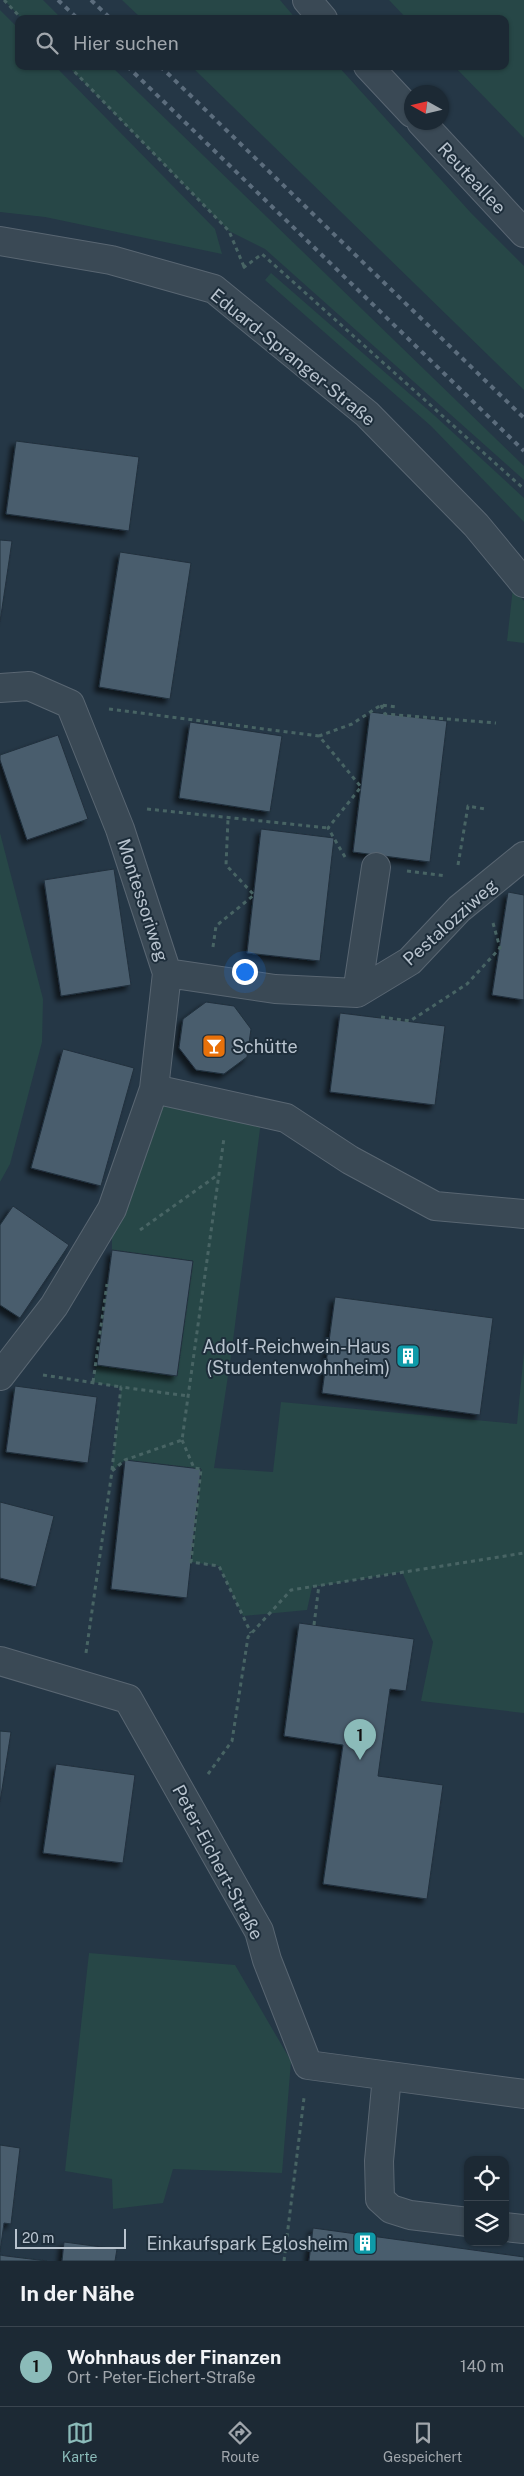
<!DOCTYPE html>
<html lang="de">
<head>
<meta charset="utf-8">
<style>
	body { margin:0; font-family:"Public Sans",sans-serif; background:#25313c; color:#f1f3f6 }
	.controls { position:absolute; right:15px; bottom:15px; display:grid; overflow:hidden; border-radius:10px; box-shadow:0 1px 4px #0004 }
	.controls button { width:45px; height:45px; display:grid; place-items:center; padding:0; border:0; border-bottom:1px solid #3a454f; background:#1c2934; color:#f1f3f6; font:25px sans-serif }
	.compass { position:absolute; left:404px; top:85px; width:45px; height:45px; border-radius:50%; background:#1c2934; box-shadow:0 1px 4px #0004; rotate:278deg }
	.scale { position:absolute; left:15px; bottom:12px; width:111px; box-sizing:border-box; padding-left:5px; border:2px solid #b8c3ce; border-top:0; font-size:14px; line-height:18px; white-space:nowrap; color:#b8c3ce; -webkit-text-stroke:4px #1e2e3b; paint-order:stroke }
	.you { position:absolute; left:244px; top:971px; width:18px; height:18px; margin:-12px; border:4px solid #fff; border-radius:50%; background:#1a73e8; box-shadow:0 0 0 8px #1a73e833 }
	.badge { display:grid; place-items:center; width:32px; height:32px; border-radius:50%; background:#8bbbb9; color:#111; font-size:16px; font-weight:700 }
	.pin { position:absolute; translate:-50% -41px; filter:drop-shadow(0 1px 2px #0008) }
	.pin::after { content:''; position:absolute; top:26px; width:18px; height:15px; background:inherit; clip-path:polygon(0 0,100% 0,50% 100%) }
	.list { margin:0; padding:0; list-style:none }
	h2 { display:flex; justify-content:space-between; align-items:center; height:65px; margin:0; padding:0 20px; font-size:21px }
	h2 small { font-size:16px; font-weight:400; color:#a0a6ac }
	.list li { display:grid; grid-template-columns:32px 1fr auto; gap:15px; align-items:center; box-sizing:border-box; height:80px; padding:0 20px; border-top:1px solid #3a454f }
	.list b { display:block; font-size:19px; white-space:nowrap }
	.list p { margin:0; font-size:16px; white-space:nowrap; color:#a0a6ac }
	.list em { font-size:16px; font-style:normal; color:#a0a6ac }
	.icon { flex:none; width:28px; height:28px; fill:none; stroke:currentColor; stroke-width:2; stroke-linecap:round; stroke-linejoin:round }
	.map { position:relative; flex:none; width:524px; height:2261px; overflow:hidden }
	.search { position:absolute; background:#1c2934; box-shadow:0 1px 4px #0004; left:15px; right:15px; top:15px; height:55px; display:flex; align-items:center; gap:12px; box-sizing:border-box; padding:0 18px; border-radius:10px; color:#a0a6ac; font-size:19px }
	.sheet { height:145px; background:#1c2934 }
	nav { display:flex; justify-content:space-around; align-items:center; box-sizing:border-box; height:70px; border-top:1px solid #3a454f; background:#1c2934; font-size:14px; color:#a0a6ac }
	nav a { display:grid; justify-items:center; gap:2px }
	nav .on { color:#8bbbb9 }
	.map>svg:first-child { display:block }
	.green { fill:#274747 }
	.building { fill:#495d6d; stroke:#21303d; filter:url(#shadow) }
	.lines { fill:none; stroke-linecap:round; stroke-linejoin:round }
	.minor-casing { stroke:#596672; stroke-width:30 }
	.path { stroke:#486464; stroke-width:3; stroke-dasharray:4 4; stroke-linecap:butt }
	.minor { stroke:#3a4955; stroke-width:28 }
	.rail { stroke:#5c6d7d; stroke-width:4; stroke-dasharray:5 5; stroke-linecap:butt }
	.labels { text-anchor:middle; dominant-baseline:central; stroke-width:4; stroke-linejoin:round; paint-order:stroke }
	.street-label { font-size:18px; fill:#b8c3ce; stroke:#1e2e3b }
	.poi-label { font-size:18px; fill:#b8c3ce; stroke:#1e2e3b; text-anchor:end }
</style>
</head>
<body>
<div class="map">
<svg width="524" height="2261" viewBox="0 0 524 2261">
	<defs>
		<filter id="shadow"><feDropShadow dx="-4.5" dy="4.5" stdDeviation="2.5" flood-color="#0009"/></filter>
	</defs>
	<rect width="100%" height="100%" fill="#253746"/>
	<path class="green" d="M4,0h39l19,19h-40z
		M122,0h158l16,19h-154z
		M389,0h135v138l-70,-72h51v-47h-98z
		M0,10l19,19v37h36l160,163 7,25 -177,-37 -45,-5z
		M68,66h43l413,400v14l-259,-231 -36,-18z
		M191,66h147l133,147 53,53v124z
		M271,273l164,143 89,82v24l-93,-96 -166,-146z
		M513,588l11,13v42l-17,-2z
		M0,833l43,166 -1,43 -32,122 -10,18z
		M154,1089l108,24 -31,243 -17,112 59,4 8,-70 236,22 7,-72v361l-103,-12 12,-59 -31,-70 -90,15 -5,23 -64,6 -24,-50 -28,-4 10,-93 -76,-9 -13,11 9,-83 -28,-6 4,-17 80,10 16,-114 -81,-11v-41z
		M89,1953l146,12 56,96 -9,112 -109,-4 -10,34 -50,6 -1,-30 -47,-8z"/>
	<path class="building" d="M16,441l123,16 -10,74 -123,-17z
		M0,540l12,1 -12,81z
		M120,552l71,11 -21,136 -71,-12z
		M370,712l77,9 -17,141 -77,-10z
		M190,722l92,14 -12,76 -91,-14z
		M58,735l30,84 -61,21 -27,-80v-5z
		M261,829l73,9 -14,123 -73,-8z
		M114,869l17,116 -70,11 -17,-116z
		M508,892l16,3v105l-32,-5z
		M206,1002l28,4 17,23 -4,28 -23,17 -28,-4 -17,-22 4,-29z
		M340,1013l105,13 -10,79 -105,-13z
		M63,1049l71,19 -33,118 -70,-18z
		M13,1206l56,39 -49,73 -20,-13v-80z
		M112,1250l81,11 -16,115 -80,-11z
		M335,1297l158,21 -13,97 -158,-22z
		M15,1386l82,11 -9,66 -82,-11z
		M125,1460l76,9 -14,129 -76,-9z
		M0,1502l54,14 -18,71 -36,-9z
		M299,1623l115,16 -8,52 -16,-2 -12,87 65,9 -16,114 -104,-15 20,-139 -59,-9z
		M0,1731l11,1 -11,70z
		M56,1764l79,11 -12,88 -80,-10z
		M0,2145l20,3 -9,76 -7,-1 -4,29z
		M313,2228l211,29v4h-215z
		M64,2242l53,7 -2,12h-53z
		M0,2255l6,1 41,5h-47z"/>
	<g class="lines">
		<g class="minor-casing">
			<path id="minor" d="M307,0l16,19
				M368,66l44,47
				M421,122l103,111
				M0,241l111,19 103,29 153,125 109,111 48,58
				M0,688l29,-2 41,18 50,125 47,144 -13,116 -42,120 -58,97 -54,70
				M167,973l108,16 82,4 53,-32 49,-52 65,-53
				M357,993l19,-126
				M154,1089l132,29 64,42 85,46 89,8
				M0,1661l128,38 131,232 8,29 41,105 216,29
				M387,2076l-8,85 1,38 11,10 19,6 58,7
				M505,2227l19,2"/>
		</g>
		<path class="path" d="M4,0l18,19
			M69,66l160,165 16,38
			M243,268l19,-14 262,235
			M381,705l4,9 111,9
			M109,709l210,27
			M147,809l181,19
			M345,857l-17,-29 33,-41 -42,-51 33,-12 29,-19 15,2
			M458,865l10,-59 17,3
			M407,871l39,5
			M213,947l3,-21 38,-31 -28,-30 2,-46
			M381,1017l29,4 57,-37 33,-36 -7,-25
			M140,1230l79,-56
			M43,1375l78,12
			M93,1382l14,-98
			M182,1440l12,28 7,1 -10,93 28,4 32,67
			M112,1470l9,-83 67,9
			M314,1625l5,-40
			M86,1653l26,-182 13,-11 57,-20 42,-302
			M208,1774l24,-33 16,-104 43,-47 233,-37
			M284,2261l20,-163"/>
		<use href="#minor" class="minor"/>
		<path class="rail" d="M58,0l20,19
			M91,0l20,19
			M127,66l397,385
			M160,66l364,352"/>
	</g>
	<defs>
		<g id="bar-square" transform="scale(1.25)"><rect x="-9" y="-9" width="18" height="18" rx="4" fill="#e8710a" stroke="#1e2e3b"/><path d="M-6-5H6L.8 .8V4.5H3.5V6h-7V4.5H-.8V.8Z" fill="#fff"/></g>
		<g id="building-square" transform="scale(1.25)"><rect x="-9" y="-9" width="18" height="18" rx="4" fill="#0f9aa8" stroke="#1e2e3b"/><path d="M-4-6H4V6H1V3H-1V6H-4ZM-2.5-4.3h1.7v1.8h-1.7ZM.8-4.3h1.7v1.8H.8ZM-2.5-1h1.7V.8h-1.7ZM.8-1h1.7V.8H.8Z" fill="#fff"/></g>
	</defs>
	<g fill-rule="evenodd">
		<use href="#bar-square" x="214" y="1046"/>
		<use href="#building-square" x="408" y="1356"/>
		<use href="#building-square" x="365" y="2243"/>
	</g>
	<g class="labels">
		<g class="street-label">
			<text transform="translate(472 178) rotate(47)">Reuteallee</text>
			<text transform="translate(293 357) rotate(39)">Eduard-Spranger-Straße</text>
			<text transform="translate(143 900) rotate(72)">Montessoriweg</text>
			<text transform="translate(450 922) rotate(-42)">Pestalozziweg</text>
			<text transform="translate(218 1862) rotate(62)">Peter-Eichert-Straße</text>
		</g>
		<g class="poi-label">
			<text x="232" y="1046" text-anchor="start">Schütte</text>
			<text x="390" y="1346">Adolf-Reichwein-Haus<tspan x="390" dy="21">(Studentenwohnheim)</tspan></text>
			<text x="348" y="2243">Einkaufspark Eglosheim</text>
		</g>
	</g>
</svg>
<div class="controls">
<button><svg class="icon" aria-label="locate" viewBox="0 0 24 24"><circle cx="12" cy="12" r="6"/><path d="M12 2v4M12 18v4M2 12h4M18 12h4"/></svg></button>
<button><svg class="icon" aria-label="layers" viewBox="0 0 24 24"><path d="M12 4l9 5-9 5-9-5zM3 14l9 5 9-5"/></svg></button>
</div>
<svg class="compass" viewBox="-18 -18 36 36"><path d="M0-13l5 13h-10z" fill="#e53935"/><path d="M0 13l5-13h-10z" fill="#a0a6ac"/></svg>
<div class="scale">20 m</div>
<div class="you"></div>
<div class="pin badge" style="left:360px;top:1760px">1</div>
<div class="search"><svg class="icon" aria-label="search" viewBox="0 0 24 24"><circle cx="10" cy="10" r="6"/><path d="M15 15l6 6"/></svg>Hier suchen</div>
</div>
<section class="sheet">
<h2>In der Nähe<small></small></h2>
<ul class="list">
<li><span class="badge">1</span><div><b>Wohnhaus der Finanzen</b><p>Ort · Peter-Eichert-Straße</p></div><em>140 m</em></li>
</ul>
</section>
<nav>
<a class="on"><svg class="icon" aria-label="map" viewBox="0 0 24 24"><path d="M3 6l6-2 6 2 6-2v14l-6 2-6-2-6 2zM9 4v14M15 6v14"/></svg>Karte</a>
<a><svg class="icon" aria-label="directions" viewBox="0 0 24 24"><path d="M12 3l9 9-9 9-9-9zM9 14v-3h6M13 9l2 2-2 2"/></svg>Route</a>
<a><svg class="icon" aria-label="saved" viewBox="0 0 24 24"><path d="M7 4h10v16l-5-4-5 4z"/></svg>Gespeichert</a>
</nav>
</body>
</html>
